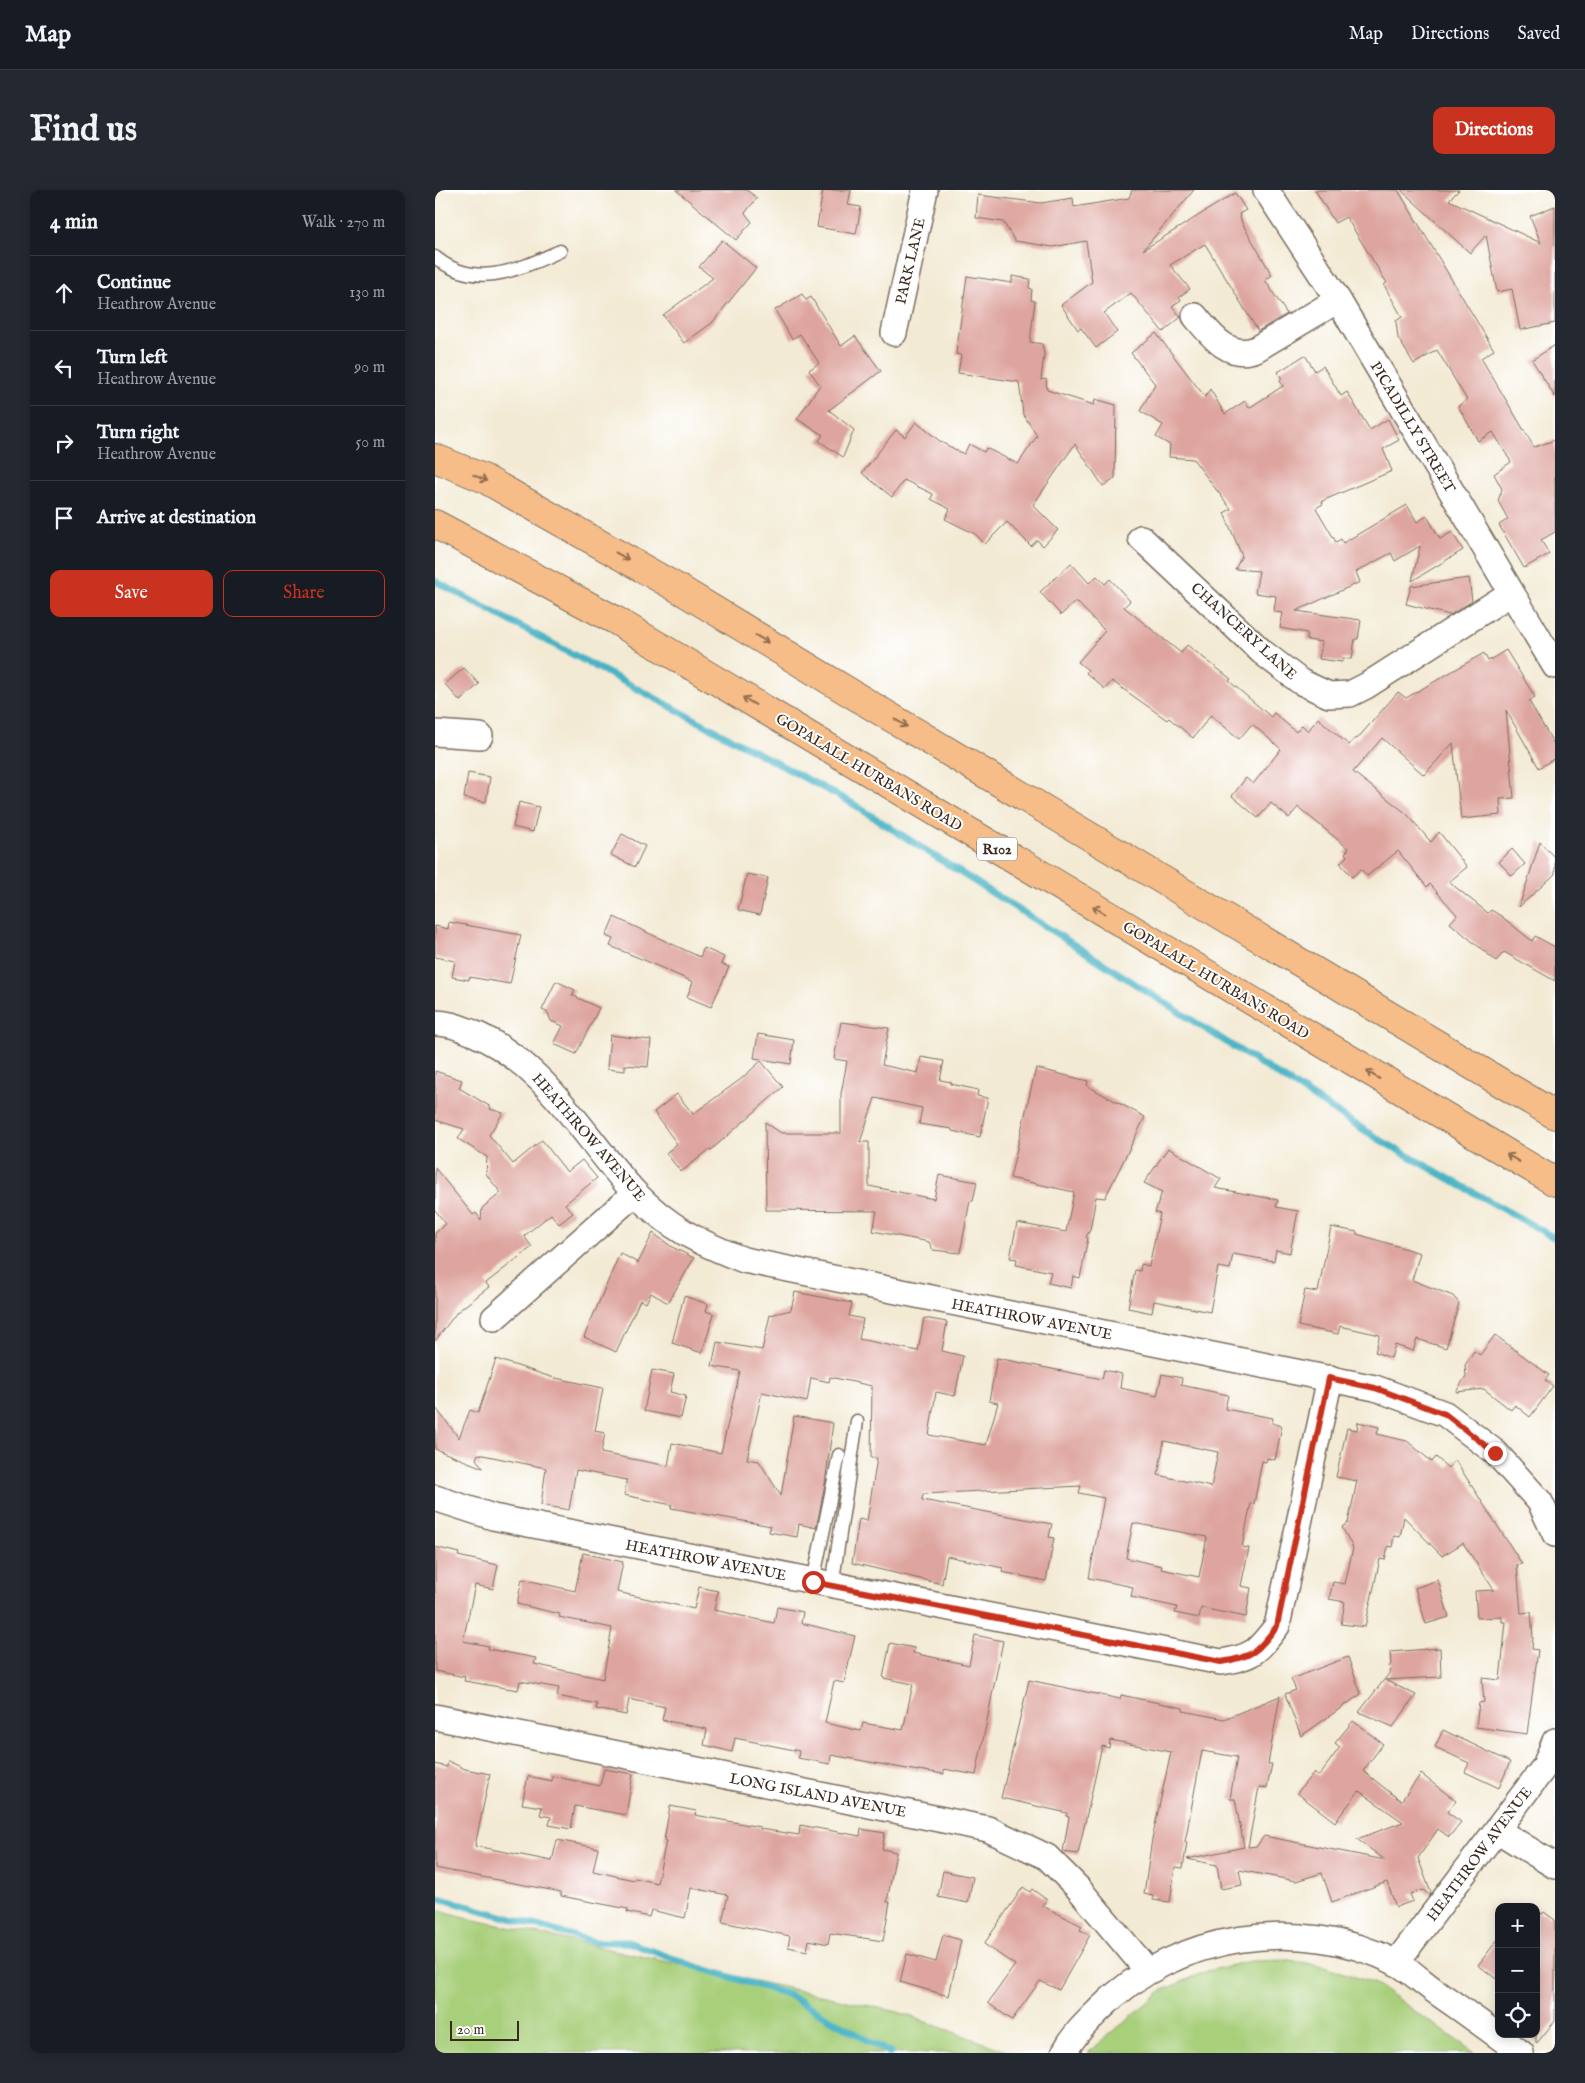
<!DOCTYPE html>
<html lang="en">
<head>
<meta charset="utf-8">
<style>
  :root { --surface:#171b24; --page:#242831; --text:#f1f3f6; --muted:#9ea1a6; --line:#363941; --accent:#c8321e }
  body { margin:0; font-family:"IM FELL English",serif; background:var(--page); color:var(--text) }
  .controls { position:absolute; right:15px; bottom:15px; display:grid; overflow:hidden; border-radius:10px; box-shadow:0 2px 12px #0003 }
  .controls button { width:45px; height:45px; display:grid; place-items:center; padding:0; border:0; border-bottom:1px solid var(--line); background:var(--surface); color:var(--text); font:25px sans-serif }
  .scale { position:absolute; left:15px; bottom:12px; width:69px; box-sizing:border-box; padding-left:5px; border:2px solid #3b2a1e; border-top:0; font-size:14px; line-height:18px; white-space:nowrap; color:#3b2a1e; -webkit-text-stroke:4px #fff; paint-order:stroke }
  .stop { position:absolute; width:15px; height:15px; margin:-11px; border:4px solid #c8321e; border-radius:50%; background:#fff }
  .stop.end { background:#c8321e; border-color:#fff; box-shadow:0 1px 5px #0008 }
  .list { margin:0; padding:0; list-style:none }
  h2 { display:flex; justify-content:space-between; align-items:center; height:65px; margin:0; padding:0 20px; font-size:21px }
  h2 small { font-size:16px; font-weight:400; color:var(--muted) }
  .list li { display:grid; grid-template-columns:32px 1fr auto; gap:15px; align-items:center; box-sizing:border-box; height:75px; padding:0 20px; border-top:1px solid var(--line) }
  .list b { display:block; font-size:19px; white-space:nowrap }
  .list p { margin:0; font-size:16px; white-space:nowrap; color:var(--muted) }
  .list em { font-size:16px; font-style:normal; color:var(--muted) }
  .actions { display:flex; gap:10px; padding:15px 20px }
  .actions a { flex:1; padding:11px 0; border:1px solid var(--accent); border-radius:10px; text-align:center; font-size:18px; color:var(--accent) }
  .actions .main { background:var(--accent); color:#fff }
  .icon { flex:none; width:28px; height:28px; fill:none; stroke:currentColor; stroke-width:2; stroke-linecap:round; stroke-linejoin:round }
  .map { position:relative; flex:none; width:1120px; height:1863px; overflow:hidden; border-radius:10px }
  header { display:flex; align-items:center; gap:30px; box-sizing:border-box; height:70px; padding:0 25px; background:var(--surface); border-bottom:1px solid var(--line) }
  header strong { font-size:24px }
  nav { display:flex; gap:28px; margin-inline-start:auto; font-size:18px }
  .intro { display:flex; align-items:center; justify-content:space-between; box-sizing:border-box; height:120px; padding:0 30px }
  h1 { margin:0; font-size:35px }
  .button { padding:12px 22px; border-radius:10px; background:var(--accent); color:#fff; font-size:18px; font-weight:700 }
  main { display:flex; gap:30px; padding:0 30px }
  aside { flex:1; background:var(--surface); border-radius:10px; box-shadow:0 2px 12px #0003 }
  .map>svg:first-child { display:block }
  .green { fill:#a8cf7a; stroke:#727c4c }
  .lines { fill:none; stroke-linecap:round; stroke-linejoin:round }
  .stream { stroke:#47b3c4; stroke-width:7 }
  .building { fill:#dea59f; fill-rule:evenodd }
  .lane-casing { stroke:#7b6d5e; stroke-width:15 }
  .street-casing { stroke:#7b6d5e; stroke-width:28 }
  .primary-casing { stroke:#7b6d5e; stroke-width:30 }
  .lane { stroke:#fff; stroke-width:12 }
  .street { stroke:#fff; stroke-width:25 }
  .primary { stroke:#f7bd88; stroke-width:28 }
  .oneway { stroke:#906c4e }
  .route { stroke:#c8321e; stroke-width:6 }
  .labels { text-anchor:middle; stroke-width:4; stroke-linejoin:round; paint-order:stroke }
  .shield { fill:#fff; stroke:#766a62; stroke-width:1 }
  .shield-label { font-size:14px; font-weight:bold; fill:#3b2a1e }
  .street-label { font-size:15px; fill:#3b2a1e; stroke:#fff }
</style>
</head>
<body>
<header>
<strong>Map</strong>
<nav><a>Map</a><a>Directions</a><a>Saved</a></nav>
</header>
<div class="intro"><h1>Find us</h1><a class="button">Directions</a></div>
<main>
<aside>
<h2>4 min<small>Walk · 270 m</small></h2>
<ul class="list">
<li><svg class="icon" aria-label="ahead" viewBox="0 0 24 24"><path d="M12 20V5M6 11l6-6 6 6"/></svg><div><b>Continue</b><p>Heathrow Avenue</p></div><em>130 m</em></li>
<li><svg class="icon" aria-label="left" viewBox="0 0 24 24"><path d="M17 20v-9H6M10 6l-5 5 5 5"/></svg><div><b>Turn left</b><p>Heathrow Avenue</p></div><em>90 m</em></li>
<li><svg class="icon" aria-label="right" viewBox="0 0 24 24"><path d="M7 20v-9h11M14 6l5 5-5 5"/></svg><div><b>Turn right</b><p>Heathrow Avenue</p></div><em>50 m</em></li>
<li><svg class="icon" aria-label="arrive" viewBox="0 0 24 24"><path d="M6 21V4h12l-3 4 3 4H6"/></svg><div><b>Arrive at destination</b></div></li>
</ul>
<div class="actions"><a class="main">Save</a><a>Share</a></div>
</aside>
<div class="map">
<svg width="1120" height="1863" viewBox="0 0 1120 1863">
  <rect width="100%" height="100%" fill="#fff"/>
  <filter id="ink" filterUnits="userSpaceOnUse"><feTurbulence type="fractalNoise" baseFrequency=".02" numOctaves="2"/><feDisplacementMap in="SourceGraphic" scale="10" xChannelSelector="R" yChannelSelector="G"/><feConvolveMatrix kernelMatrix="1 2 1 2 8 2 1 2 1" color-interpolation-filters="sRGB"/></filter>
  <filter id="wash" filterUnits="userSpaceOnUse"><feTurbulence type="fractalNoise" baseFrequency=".0096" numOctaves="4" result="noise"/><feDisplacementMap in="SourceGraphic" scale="20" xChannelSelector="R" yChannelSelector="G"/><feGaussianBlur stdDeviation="1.12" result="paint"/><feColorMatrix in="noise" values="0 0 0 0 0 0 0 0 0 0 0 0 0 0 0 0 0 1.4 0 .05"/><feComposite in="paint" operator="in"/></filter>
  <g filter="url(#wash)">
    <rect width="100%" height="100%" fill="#f3ead4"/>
    <g class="green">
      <polygon points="0,1719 40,1730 463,1822 577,1863 0,1863"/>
      <polygon points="854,1770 889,1776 941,1794 1040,1863 653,1863 726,1801 772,1781 815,1771"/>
    </g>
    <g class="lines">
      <g class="stream">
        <polyline points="0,391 415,612 945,950 1120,1048"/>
        <polyline points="0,1707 160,1752 193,1752 253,1774 354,1805 455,1863"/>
      </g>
    </g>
    <g id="blocks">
      <g class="building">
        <polygon points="241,0 312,0 322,8 310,23 317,32 301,50"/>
        <polygon points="388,0 416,0 413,15 426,17 421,44 382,37"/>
        <polygon points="697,0 759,0 708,60 800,3 811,20 804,24 807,33 837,85 830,90 852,124 823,141 770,54 735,75 755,99 744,107 746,110 737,116 746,127 728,142 696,103 669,123 682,142 661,158 646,138 643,140 626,115 657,92 651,51 618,57 580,51 568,32 541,28 543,5 606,13 638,8 639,17 694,8"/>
        <polygon points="880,0 963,0 1059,160 1046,168 1099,257 1120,250 1120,342 1106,350 1114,364 1089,378 1064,335 1073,329 1063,311 1067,299 1059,284 1076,272 1058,242 1043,251 1023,216 1032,210 1002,160 979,174 963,148 961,131 967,127 949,95 952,93 911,27 900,33"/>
        <polygon points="966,0 1024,0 1014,10 1106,53 1095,26 1120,16 1120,133 1085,140 1077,99 1062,102 1051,45 1035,63"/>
        <polygon points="287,50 321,78 277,133 249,153 228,125 278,88 264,77"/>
        <polygon points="532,86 577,93 577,86 595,89 594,98 597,99 596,110 600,111 595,152 607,154 609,164 606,190 611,189 612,200 659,215 660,209 681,215 680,288 668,296 640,254 598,315 623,340 608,356 602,350 596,356 572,332 550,354 540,344 510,329 515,319 496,309 498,304 469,290 457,307 427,283 461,240 470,247 481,232 506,252 529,264 534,254 549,262 551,258 583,274 602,246 588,224 584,192 523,183 526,165 521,164"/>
        <polygon points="367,104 371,110 376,107 406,156 420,146 446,181 394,220 419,240 408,267 384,251 388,245 362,229 385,195 374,180 384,173 365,144 357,149 340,120"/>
        <polygon points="721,143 770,207 775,199 790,224 810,211 814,218 848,196 845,191 847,189 843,182 870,165 880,181 888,176 906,206 912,202 935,240 953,229 964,250 948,259 957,281 887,311 888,314 881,318 901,352 906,349 908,353 972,315 982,332 992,326 1005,349 1017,342 1028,360 977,391 985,356 960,371 956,363 921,382 925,392 861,421 926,430 923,449 920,449 917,469 908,468 907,472 884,469 887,452 872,450 872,443 845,438 848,423 839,422 841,406 820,403 824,381 800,379 807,366 789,323 796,319 758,269 734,267 735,255 721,247 728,235 705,221 720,194 696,163"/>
        <polygon points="1120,155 1120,207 1097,170"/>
        <polygon points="636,373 654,393 662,386 670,394 675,389 695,411 689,417 746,463 752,455 796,489 794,491 836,527 839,523 861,542 867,535 873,541 883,528 914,555 920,548 922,549 963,502 971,508 1049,463 1053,471 1071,460 1100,507 1094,511 1120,556 1120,568 1104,578 1071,520 1079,608 1065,609 1066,625 1026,629 1018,553 989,585 947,548 918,582 972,624 996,652 1004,642 1032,677 1014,692 1053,723 1056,720 1066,726 1097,751 1100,746 1120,757 1120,791 1069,762 1061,771 1015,733 1022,725 995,694 992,697 963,661 932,686 926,679 917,687 905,673 912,666 910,663 914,659 863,617 854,628 836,613 823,628 797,606 811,588 818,594 846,559 817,534 804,549 776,525 758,548 734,528 732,530 677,491 670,499 651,483 653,480 643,472 670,441 641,411 626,425 605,402"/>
        <polygon points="1034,388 1037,411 1015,425 971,414 976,396"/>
        <polygon points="29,478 44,494 25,511 10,494"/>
        <polygon points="33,583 55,587 51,612 29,608"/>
        <polygon points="84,612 104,617 98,642 78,637"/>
        <polygon points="187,644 210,656 200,677 176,665"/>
        <polygon points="1105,652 1120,668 1120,684 1084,717"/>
        <polygon points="1077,659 1090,674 1077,686 1064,672"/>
        <polygon points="312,684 333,688 325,725 303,720"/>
        <polygon points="179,727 265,767 269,758 289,767 286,774 294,777 276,817 252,807 258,792 209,770 175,756 178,749 171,746"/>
        <polygon points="14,732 86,745 75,794 34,787 34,790 17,787 20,771 0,767 0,736 13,739"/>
        <polygon points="121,791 140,800 137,805 164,818 141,864 119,854 128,836 116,831 113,823 107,820"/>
        <polygon points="406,832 454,838 447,875 483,883 486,867 509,871 505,890 516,892 516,894 543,900 542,906 553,908 545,947 517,941 517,939 484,934 487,918 440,908 425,952 434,952 434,996 499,1009 504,985 542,992 538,1011 535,1011 525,1063 498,1060 494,1052 438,1041 442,1021 331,1020 330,932 346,943 406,943 406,904 412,871 399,869"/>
        <polygon points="323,844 359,850 356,874 319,868"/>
        <polygon points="175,845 216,850 213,877 190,875 190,881 172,879"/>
        <polygon points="326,871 348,897 276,960 275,959 246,982 231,963 242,954 219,922 242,904 258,924 306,889"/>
        <polygon points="601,878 653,891 652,896 710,927 670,1008 661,1007 655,1040 651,1047 653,1048 645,1088 638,1086 636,1098 613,1093 616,1082 581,1075 582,1069 575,1068 582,1033 631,1042 639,1002 575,988"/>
        <polygon points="0,881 27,890 24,898 56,917 55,919 68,923 54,945 78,974 107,950 132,982 147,970 162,988 130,1014 138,1023 124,1034 116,1024 89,1046 97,1057 51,1093 54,1097 22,1122 0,1151 0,1043 11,1034 0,1020 0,978 38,1025 41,1023 46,1030 47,1018 66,1003 51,984 52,967 23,949 29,939 0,930"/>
        <polygon points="733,958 786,989 780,998 843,1010 841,1017 863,1021 855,1063 841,1060 839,1071 798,1064 795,1079 783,1077 775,1122 719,1111 717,1123 693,1118 700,1080 705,1081 706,1074 714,1076 725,1024 720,1022 727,1002 709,993"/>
        <polygon points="896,1037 922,1042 922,1044 985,1063 977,1090 1018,1106 1024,1113 1011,1158 982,1149 978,1161 960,1155 956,1168 940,1162 945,1145 905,1136 903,1144 863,1136 870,1100 883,1102"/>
        <polygon points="218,1043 237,1057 259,1068 233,1113 216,1103 211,1113 205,1110 181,1162 149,1147 185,1063 203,1073"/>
        <path d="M360 1102 417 1113 414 1126 428 1129 424 1149 483 1161 489 1128 512 1132 507 1161 528 1166 520 1206 501 1202 494 1245 551 1255 563 1213 554 1211 562 1168 667 1189 669 1180 687 1184 685 1198 722 1206 727 1184 747 1188 746 1195 793 1205 790 1219 838 1228 837 1233 847 1236 840 1270 832 1268 831 1272 827 1271 819 1314 816 1313 807 1357 814 1358 806 1396 816 1398 811 1427 766 1418 764 1428 740 1423 742 1417 696 1407 698 1397 654 1388 669 1308 644 1303 646 1296 488 1304 487 1310 617 1334 614 1347 619 1348 611 1391 567 1382 568 1378 512 1366 507 1394 417 1373 424 1329 432 1331 442 1268H436L437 1196 395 1187 394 1192 376 1188 372 1212 327 1202 312 1269 324 1271 346 1306 359 1226 398 1233 390 1294 381 1338 364 1334 362 1347 334 1342 336 1336 236 1318 237 1315 189 1305 192 1290 141 1280 134 1320 106 1315 111 1278 43 1264 41 1269 48 1278 0 1259V1217L24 1248 35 1220 43 1223 61 1169 116 1187 168 1198 160 1241 170 1243 166 1263 233 1276 237 1253 286 1263 305 1181 277 1176 282 1152 327 1160 335 1125 356 1120ZM729 1251 783 1262 776 1297 723 1285ZM698 1333 772 1347 764 1387 726 1379 727 1376 691 1368Z"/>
        <polygon points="249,1106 273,1114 271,1121 279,1124 267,1163 237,1153"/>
        <polygon points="1060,1145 1114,1185 1110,1190 1118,1196 1095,1227 1080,1215 1076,1220 1049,1199 1021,1202 1031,1186 1030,1175 1039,1161 1045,1165"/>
        <polygon points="217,1180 239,1184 235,1202 251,1206 246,1228 209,1221"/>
        <polygon points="923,1232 944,1237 942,1244 972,1251 997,1272 1001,1267 1013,1278 1020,1270 1087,1374 1082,1375 1086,1423 1096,1422 1098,1448 1097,1459 1103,1460 1092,1544 1041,1537 1044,1513 1049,1512 1047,1488 1065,1490 1071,1432 1067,1432 1067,1427 1042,1428 1040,1401 1059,1400 1028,1353 1007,1366 969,1327 965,1347 959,1346 957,1357 953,1356 950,1370 945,1369 930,1437 906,1434 910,1412 894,1409 898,1392 910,1394 918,1358 907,1337 913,1333 922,1291 901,1287 912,1238 922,1240"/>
        <polygon points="0,1357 24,1363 23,1366 63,1375 58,1399 40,1395 28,1451 54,1456 53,1459 101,1468 99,1474 168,1489 177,1438 124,1427 125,1424 82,1414 87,1389 140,1401 148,1363 188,1372 182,1402 259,1419 264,1397 283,1401 279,1420 339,1433 342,1417 368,1422 366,1433 420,1446 409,1493 399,1491 390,1533 426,1541 428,1533 468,1540 478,1494 448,1488 455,1453 479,1458 478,1463 534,1475 540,1445 568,1451 541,1585 509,1579 509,1584 483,1580 483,1581 396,1565 395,1574 363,1568 364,1561 300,1548 297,1562 269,1555 272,1539 227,1530 230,1517 194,1509 191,1525 161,1519 162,1514 122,1506 124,1498 85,1491 83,1500 29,1491 30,1487 0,1481"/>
        <polygon points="1003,1390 1014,1427 991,1434 980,1398"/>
        <polygon points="1005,1458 1006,1487 950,1490 981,1505 958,1537 924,1522 956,1481 953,1478 956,1474 955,1462"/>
        <polygon points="913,1467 926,1504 866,1546 850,1504 861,1500 856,1489"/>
        <polygon points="594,1490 685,1509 686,1505 748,1518 748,1521 789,1529 845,1506 833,1574 837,1574 832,1598 824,1597 813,1657 822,1656 829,1646 950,1670 922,1649 968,1632 924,1601 900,1632 862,1603 879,1582 884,1586 886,1583 905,1557 900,1553 918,1531 948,1554 928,1581 966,1611 986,1584 1021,1611 1012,1622 1026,1632 1014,1647 1003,1639 983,1668 996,1703 995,1705 988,1700 975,1704 978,1711 961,1717 952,1692 897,1712 887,1683 861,1691 804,1680 807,1695 786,1699 782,1675 752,1669 809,1657 800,1609 795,1609 802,1567 767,1561 750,1652 752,1652 748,1678 740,1677 735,1712 718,1710 718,1706 709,1704 717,1649 736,1562 675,1550 674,1558 667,1556 643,1664 628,1662 634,1627 631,1626 632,1623 566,1608"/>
        <polygon points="1008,1540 1075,1572 1064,1598 1030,1582 1034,1573 1000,1557"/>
        <polygon points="13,1571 30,1579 55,1584 40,1656 117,1671 122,1650 163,1658 158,1681 199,1690 200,1688 222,1693 231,1651 229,1650 235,1616 261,1621 260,1625 325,1637 325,1639 364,1645 365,1635 425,1646 426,1639 450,1643 447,1659 461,1662 452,1712 455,1712 448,1751 395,1743 393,1754 374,1750 372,1761 353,1757 355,1746 287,1732 293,1705 256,1698 250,1728 216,1720 214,1727 192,1722 193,1719 126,1706 126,1702 0,1678 0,1574 12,1577"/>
        <polygon points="169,1579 198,1584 191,1625 140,1616 136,1639 114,1635 116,1627 105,1625 107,1617 87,1614 93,1586 117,1591 117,1586 165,1596"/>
        <polygon points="508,1681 538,1687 533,1713 503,1707"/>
        <polygon points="588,1697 595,1702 597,1699 612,1710 608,1716 647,1736 645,1740 655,1745 624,1800 605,1791 577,1830 553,1813 580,1775 549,1754"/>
        <polygon points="1101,1719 1107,1724 1109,1722 1120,1730 1120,1831 1101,1854"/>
        <polygon points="508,1745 526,1750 514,1806 465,1792 472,1764 501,1772"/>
        <polygon points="1064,1748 1064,1791 1043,1775"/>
      </g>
    </g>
  </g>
  <g filter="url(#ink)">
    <use href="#blocks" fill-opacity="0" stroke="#7b6d5e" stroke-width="1"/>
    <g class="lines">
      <defs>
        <g id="lane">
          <path d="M0 67C41 101 84 79 125 61"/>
          <polyline points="378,1392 404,1265"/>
          <polyline points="397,1396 422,1231"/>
        </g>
        <g id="street">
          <polyline points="831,0 903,110 1120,476"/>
          <path d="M760 126C776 145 794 170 821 159L903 110"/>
          <polyline points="459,143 490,0"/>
          <polyline points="706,348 827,462 866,492 894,505 915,504 931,496 1076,403"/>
          <polyline points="0,543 45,546"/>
          <path d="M0 833C14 833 23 837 36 842 111 873 148 947 200 1003 234 1038 265 1053 309 1070L940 1198 1010 1224 1061 1263 1105 1312 1120 1344"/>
          <polyline points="59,1128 200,1003"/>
          <path d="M0 1308 58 1327 786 1472C818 1467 822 1462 842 1436L895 1188"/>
          <polyline points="0,1527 553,1639 612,1667 643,1698 713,1781"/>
          <polyline points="1062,1640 1120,1676"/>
          <polyline points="961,1773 1110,1576 1120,1551"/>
          <path d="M629 1863C639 1844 650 1834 665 1819 740 1743 865 1725 960 1772 974 1779 987 1792 1000 1801 1029 1821 1058 1842 1086 1863"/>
        </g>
        <g id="primary">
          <polyline points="0,268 48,288 246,400 432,513 1120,925"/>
          <polyline points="0,334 180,430 1120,992"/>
        </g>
      </defs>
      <use href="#lane" class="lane-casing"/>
      <use href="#street" class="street-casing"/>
      <use href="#primary" class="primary-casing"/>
      <use href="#lane" class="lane"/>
      <use href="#street" class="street"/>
      <use href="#primary" class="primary"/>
    </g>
    <defs><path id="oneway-shaft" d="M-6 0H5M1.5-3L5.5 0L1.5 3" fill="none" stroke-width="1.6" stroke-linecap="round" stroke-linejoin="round" transform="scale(1.25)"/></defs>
    <g class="oneway">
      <use href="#oneway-shaft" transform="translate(45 288) rotate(25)"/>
      <use href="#oneway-shaft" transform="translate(187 366) rotate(29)"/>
      <use href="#oneway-shaft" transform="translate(327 449) rotate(31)"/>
      <use href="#oneway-shaft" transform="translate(314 511) rotate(-149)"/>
      <use href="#oneway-shaft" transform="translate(466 533) rotate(31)"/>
      <use href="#oneway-shaft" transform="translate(664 720) rotate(-149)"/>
      <use href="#oneway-shaft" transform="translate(938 885) rotate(-149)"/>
      <use href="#oneway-shaft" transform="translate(1078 968) rotate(-149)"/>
    </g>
  </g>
  <g class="lines" filter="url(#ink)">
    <path class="route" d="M378 1392 786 1472C818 1467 822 1462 842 1436L894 1188 940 1198 1010 1224 1060 1263"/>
  </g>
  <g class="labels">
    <rect class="shield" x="542" y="647.5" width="40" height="23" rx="4"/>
    <g class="shield-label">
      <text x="562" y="664">R102</text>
    </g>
    <g class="street-label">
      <text transform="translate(475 71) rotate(-77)" y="5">PARK LANE</text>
      <text transform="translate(978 237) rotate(59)" y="5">PICADILLY STREET</text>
      <text transform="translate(809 441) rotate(42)" y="5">CHANCERY LANE</text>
      <text transform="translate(434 582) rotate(31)" y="5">GOPALALL HURBANS ROAD</text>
      <text transform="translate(781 790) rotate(31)" y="5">GOPALALL HURBANS ROAD</text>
      <text transform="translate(154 947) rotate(49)" y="5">HEATHROW AVENUE</text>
      <text transform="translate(597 1129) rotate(11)" y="5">HEATHROW AVENUE</text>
      <text transform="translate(271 1370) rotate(11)" y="5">HEATHROW AVENUE</text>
      <text transform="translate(383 1605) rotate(11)" y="5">LONG ISLAND AVENUE</text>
      <text transform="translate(1044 1664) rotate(-53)" y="5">HEATHROW AVENUE</text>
    </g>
  </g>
</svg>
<div class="controls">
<button>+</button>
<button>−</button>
<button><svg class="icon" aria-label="locate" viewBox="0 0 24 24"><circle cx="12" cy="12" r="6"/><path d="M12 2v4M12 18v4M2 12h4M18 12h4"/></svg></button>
</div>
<div class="scale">20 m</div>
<div class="stop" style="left:378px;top:1392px"></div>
<div class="stop end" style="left:1060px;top:1263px"></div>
</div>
</main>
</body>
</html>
